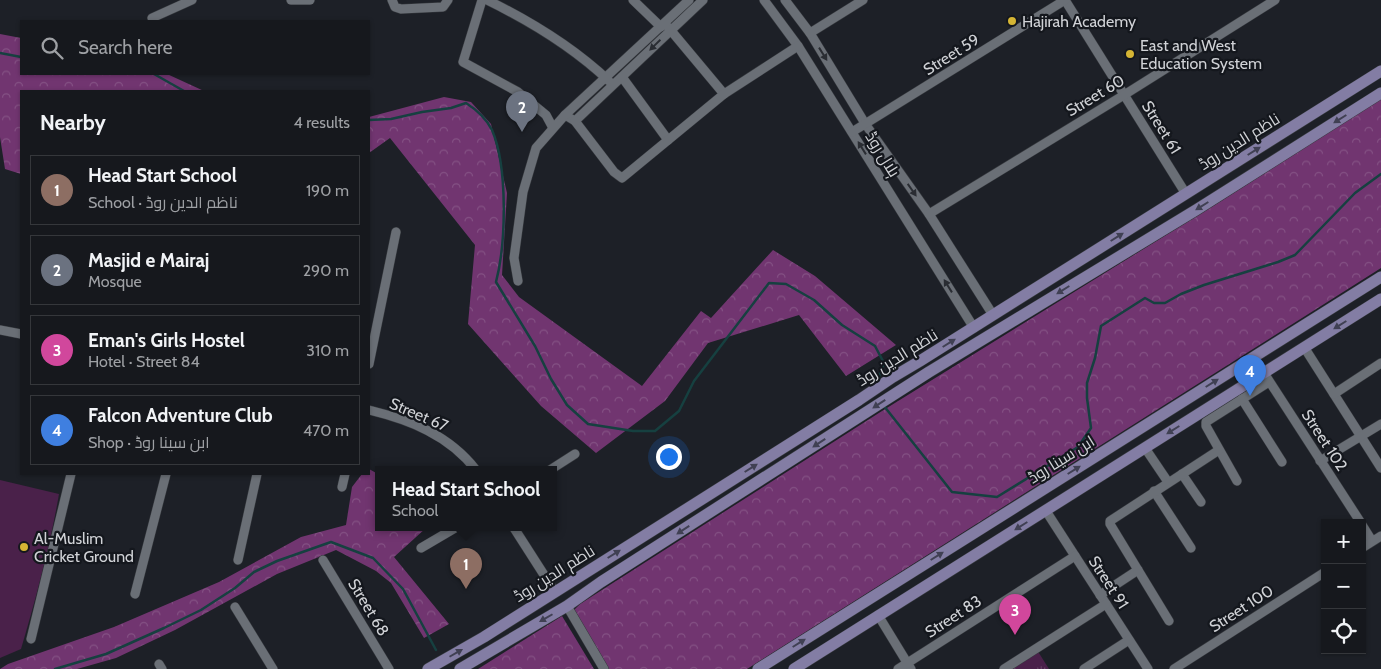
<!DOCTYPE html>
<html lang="en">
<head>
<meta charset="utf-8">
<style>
  :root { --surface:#16181d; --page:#1f2126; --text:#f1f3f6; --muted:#9ea0a4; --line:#35373b; --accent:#1a73e8 }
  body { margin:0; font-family:Cabin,Cairo,sans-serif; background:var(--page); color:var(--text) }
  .controls { position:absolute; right:15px; bottom:15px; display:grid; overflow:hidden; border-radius:0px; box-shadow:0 1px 4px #0004 }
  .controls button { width:45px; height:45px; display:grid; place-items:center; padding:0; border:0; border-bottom:1px solid var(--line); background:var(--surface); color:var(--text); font:25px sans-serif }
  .you { position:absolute; left:668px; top:456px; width:18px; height:18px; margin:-12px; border:4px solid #fff; border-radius:50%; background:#1a73e8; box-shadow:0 0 0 8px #1a73e833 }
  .badge { display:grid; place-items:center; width:32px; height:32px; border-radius:50%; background:var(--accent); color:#fff; font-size:16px; font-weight:700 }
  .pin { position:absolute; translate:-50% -41px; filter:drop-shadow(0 1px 2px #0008) }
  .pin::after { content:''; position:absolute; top:26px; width:18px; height:15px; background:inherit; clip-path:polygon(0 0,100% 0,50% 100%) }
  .popup { position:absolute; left:375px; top:466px; width:182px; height:65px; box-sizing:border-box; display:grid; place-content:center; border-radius:0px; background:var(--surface); filter:drop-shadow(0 1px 4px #0005); font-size:16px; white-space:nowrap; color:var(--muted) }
  .popup b { font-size:19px; color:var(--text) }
  .popup::after { content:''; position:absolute; left:50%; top:100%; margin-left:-10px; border:10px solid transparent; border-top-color:var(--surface) }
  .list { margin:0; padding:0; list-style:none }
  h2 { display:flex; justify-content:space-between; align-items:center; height:65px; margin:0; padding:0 20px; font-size:21px }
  h2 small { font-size:16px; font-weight:400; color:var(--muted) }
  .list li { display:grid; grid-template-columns:32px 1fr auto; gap:15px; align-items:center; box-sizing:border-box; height:70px; margin:0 10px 10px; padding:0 10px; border:1px solid var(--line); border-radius:0px }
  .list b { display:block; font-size:19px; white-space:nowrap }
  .list p { margin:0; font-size:16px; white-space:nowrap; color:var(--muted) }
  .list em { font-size:16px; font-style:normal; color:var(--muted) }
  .icon { flex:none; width:28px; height:28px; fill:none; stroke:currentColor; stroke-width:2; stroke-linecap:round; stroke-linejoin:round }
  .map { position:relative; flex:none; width:1381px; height:669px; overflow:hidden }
  .search { position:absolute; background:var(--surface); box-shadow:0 1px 4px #0004; left:20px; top:20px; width:350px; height:55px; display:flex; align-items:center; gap:12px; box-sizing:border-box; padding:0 18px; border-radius:0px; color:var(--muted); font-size:19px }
  .panel { position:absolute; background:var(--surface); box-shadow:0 1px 4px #0004; left:20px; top:90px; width:350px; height:385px; border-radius:0px }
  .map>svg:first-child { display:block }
  .forest { fill:url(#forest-crowns) }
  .park { fill:url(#park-tufts) }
  .garden { fill:#4a214a }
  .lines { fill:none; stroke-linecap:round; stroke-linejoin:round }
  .stream { stroke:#164040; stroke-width:2.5 }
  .minor-casing { stroke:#373a3f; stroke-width:10 }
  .major-casing { stroke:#373a3f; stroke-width:12 }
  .minor { stroke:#6a6f76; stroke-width:9 }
  .major { stroke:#837da4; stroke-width:11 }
  .oneway { fill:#2a2d33 }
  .oneway2 { fill:#404053 }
  .poi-dot { fill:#d5b534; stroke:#14171d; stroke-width:2 }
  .labels { text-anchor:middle; stroke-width:4.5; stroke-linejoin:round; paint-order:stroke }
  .poi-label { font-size:16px; fill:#d0d2d6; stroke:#14171d; text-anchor:start }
  .street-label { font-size:16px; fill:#d0d2d6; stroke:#14171d }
</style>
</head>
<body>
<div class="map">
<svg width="1381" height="669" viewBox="0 0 1381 669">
  <defs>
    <pattern id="forest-crowns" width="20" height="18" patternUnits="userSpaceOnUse" patternTransform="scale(1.25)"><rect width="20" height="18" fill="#713570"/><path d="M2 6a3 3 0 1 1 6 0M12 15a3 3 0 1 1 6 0" fill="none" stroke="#845184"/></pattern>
    <pattern id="park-tufts" width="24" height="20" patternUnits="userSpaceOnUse" patternTransform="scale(1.25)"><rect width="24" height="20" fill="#4a214a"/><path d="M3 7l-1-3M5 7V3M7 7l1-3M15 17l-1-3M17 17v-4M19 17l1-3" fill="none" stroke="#634063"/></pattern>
  </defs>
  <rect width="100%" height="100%" fill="#1d2027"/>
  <g class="forest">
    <polygon points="0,34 21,38 21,74 167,74 204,91 21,91 21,174 5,169 0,137"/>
    <polygon points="444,97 471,102 491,124 507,193 502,275 519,297 642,386 701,311 711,318 773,250 815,276 896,345 846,376 799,315 708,343 665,401 596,453 541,406 468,324 475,245 390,138 369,153 369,117"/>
    <polygon points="1381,99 1381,268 747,669 609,669 575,615 575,609 580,604 882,411 1221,201"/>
    <polygon points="369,469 378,474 378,528 426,528 394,557 449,624 424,638 391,583 376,571 336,550 277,574 175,630 116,658 77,669 0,669 8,664 114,627 219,582 301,537 346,525 352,487 362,474 369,474"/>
    <polygon points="562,616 594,669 478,669"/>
  </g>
  <polygon class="park" points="1037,650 1049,669 1007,669"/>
  <path class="garden" d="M0 480 59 494C50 546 36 598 21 649L0 658Z"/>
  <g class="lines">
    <g class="stream">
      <polyline points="0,53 21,57"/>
      <polyline points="154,74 184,91"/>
      <path d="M369 120 391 119 422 112 451 108 466 103C477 110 486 118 492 130 508 167 506 244 496 282L535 346 551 379 567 405 588 424 633 431H655L679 411 694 381 769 283 786 284 814 300 842 325 875 346 884 363 879 376V382"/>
      <polyline points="884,406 952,492 997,497 1078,447 1091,428 1087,398 1087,383 1095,358 1101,326 1145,298 1154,303 1165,303 1181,294 1204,285 1278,262 1295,255 1355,193 1381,174"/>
      <polyline points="55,669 106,654 164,628 201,610 235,588 254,572 277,561 331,542 373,558 403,589 436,650"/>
    </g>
    <defs>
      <g id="minor">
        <polyline points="291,0 310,0"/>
        <polyline points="392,0 395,7 401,9 443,7 448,0"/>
        <polyline points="482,0 463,62 518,92 546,115 553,128"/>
        <path d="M487 0C532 22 573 47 609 81"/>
        <polyline points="633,0 661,27"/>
        <polyline points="764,0 798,46 974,328"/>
        <polyline points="785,0 810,33 866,125 929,214 993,315"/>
        <polyline points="1065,0 1186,194"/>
        <polyline points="152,18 192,0"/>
        <polyline points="668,27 724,94"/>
        <polyline points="810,33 863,0"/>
        <polyline points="622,77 668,140"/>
        <polyline points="565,115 575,121 614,172 622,178 724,94 798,46"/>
        <polyline points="575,121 703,0"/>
        <polyline points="852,132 1065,0"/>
        <polyline points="929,214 1124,95 1275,0"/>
        <polyline points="518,281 514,258 523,192 536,148 565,115 689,0"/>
        <polyline points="0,330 21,334"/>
        <polyline points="1304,347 1381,468"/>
        <polyline points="369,364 396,232"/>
        <polyline points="1264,373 1361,523"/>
        <polyline points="1334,394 1381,363"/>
        <polyline points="1242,399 1282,462"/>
        <path d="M369 410C410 420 449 435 476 470"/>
        <polyline points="1145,448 1168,482"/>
        <polyline points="1320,461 1381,424"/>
        <polyline points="550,470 575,454"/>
        <polyline points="1182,474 1201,502"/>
        <polyline points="1237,481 1206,426 1206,422 1269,382"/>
        <polyline points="342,487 345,474"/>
        <polyline points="1154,491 1191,548"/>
        <polyline points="1046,511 1148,669"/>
        <polyline points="1362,525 1372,541"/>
        <polyline points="514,528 555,592"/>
        <polyline points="421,548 455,528"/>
        <polyline points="1362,548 1381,536"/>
        <polyline points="238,560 257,474"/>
        <polyline points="323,560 389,669"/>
        <polyline points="135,594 166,474"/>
        <polyline points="1100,595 1138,570"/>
        <polyline points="567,606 604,669"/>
        <polyline points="235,607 273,669"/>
        <polyline points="878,615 911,669"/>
        <polyline points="1169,621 1110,524 1110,521 1219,450"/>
        <polyline points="31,639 71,474"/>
        <polyline points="159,664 162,669"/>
        <polyline points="898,669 1075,556"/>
        <polyline points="1004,669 1106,604"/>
        <polyline points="1084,669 1129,640"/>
        <polyline points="1174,669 1325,572"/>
      </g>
      <g id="major">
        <polyline points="428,669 484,637 859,400 893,377 920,361 1381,71"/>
        <polyline points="460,669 567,606 601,582 929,372 1196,210 1381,93"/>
        <polyline points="758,669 1381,277"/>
        <polyline points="794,669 1381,299"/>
      </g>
    </defs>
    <use href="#minor" class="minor-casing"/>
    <use href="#major" class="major-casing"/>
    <use href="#minor" class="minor"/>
    <use href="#major" class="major"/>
  </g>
  <defs><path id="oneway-solid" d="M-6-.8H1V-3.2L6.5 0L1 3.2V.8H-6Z" transform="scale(1.25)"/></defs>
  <g class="oneway">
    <use href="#oneway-solid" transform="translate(655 45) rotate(136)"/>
    <use href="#oneway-solid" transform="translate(823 54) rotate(58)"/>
    <use href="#oneway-solid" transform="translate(862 148) rotate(-122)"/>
    <use href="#oneway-solid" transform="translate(912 190) rotate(55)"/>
    <use href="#oneway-solid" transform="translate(948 286) rotate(-122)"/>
  </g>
  <g class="oneway2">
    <use href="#oneway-solid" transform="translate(1340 119) rotate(148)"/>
    <use href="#oneway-solid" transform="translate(1254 151) rotate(-32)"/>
    <use href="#oneway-solid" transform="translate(1202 206) rotate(148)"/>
    <use href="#oneway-solid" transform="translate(1117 237) rotate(-32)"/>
    <use href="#oneway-solid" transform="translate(1063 290) rotate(148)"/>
    <use href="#oneway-solid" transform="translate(1340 325) rotate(148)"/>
    <use href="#oneway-solid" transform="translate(949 343) rotate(-32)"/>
    <use href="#oneway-solid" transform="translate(1212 383) rotate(-32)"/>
    <use href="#oneway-solid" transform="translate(879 404) rotate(147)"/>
    <use href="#oneway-solid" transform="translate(1173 430) rotate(148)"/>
    <use href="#oneway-solid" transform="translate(819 443) rotate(147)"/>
    <use href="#oneway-solid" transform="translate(751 468) rotate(-32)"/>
    <use href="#oneway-solid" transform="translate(1074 470) rotate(-32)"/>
    <use href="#oneway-solid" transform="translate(1021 526) rotate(148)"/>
    <use href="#oneway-solid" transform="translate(683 530) rotate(147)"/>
    <use href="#oneway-solid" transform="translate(614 554) rotate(-32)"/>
    <use href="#oneway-solid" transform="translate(937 556) rotate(-32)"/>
    <use href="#oneway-solid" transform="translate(546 618) rotate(150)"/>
    <use href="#oneway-solid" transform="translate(799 643) rotate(-32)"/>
    <use href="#oneway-solid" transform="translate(456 653) rotate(-30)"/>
  </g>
  <g class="poi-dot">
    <circle cx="1012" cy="21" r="5"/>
    <circle cx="1130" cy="54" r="5"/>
    <circle cx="24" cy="547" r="5"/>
  </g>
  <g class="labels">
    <g class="poi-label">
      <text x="1022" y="27">Hajirah Academy</text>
      <text x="1140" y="51">East and West<tspan x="1140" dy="18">Education System</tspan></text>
      <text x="34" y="544">Al-Muslim<tspan x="34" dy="18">Cricket Ground</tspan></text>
    </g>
    <g class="street-label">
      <text transform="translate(951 54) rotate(-32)" y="6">Street 59</text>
      <text transform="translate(1095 95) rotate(-31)" y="6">Street 60</text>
      <text transform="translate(1162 127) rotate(58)" y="6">Street 61</text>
      <text transform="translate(1239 141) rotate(-32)" y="6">ناظم الدین روڈ</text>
      <text transform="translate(883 154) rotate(58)" y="6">ہلال روڈ</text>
      <text transform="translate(897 357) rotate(-32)" y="6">ناظم الدین روڈ</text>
      <text transform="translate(419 414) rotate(23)" y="6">Street 67</text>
      <text transform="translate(1325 440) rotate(57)" y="6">Street 102</text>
      <text transform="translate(1061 459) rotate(-32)" y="6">ابن سینا روڈ</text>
      <text transform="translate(554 573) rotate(-32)" y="6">ناظم الدین روڈ</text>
      <text transform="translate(1109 582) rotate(57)" y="6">Street 91</text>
      <text transform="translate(369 607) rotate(59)" y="6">Street 68</text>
      <text transform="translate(1241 608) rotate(-33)" y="6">Street 100</text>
      <text transform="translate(953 616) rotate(-33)" y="6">Street 83</text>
    </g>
  </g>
</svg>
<div class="controls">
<button>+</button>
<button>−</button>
<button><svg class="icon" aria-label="locate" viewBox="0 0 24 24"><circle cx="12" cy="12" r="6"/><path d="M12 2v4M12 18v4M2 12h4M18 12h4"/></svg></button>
</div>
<div class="you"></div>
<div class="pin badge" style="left:466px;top:589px;background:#8d6e63">1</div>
<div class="popup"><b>Head Start School</b>School</div>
<div class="pin badge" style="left:522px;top:132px;background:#6b7280">2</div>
<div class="pin badge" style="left:1015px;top:635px;background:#d1479c">3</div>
<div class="pin badge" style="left:1250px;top:396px;background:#3f7fe0">4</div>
<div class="search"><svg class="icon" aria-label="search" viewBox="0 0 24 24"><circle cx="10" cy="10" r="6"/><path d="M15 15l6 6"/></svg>Search here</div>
<section class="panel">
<h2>Nearby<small>4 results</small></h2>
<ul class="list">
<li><span class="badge" style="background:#8d6e63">1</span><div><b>Head Start School</b><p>School · ناظم الدین روڈ</p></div><em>190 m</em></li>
<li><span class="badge" style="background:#6b7280">2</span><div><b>Masjid e Mairaj</b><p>Mosque</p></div><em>290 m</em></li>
<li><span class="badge" style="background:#d1479c">3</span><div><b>Eman's Girls Hostel</b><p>Hotel · Street 84</p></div><em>310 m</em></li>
<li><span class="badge" style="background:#3f7fe0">4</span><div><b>Falcon Adventure Club</b><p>Shop · ابن سینا روڈ</p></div><em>470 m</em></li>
</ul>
</section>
</div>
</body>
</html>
